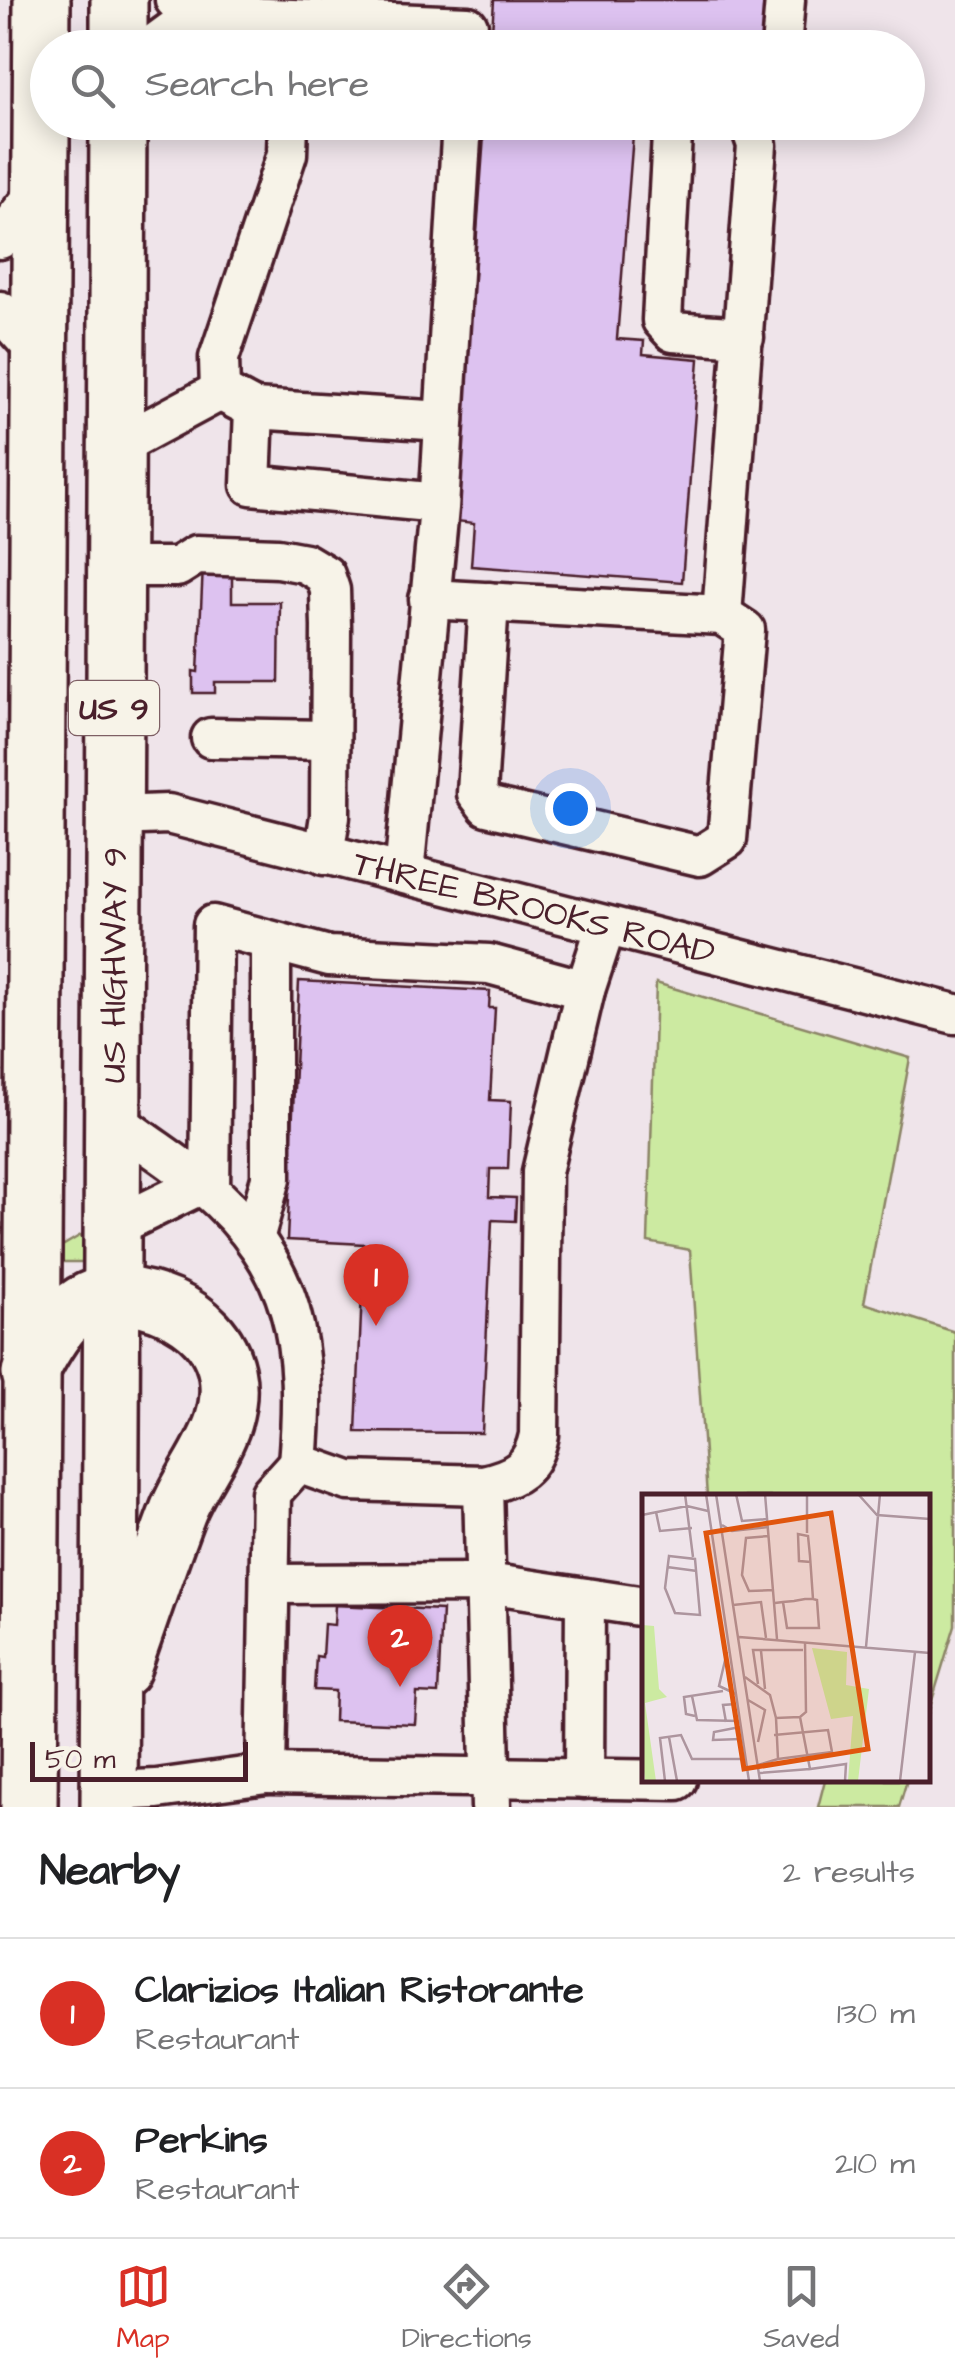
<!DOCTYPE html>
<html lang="en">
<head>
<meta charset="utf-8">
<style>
  :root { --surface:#fff; --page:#f2f2f2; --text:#202124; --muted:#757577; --line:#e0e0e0; --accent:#d93025 }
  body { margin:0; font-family:"Architects Daughter",sans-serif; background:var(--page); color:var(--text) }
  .scale { position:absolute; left:30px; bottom:25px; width:218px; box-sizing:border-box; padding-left:10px; border:5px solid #4a1f2b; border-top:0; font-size:28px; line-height:35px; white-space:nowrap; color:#4a1f2b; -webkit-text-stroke:8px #f7f3e8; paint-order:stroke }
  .you { position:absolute; left:570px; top:808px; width:35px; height:35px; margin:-25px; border:8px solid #fff; border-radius:50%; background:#1a73e8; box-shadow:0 0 0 15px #1a73e833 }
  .badge { display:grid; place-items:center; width:65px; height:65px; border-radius:50%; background:var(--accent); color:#fff; font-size:32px; font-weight:700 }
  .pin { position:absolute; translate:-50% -82px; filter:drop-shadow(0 2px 5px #0008) }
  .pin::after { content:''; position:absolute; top:52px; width:35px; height:30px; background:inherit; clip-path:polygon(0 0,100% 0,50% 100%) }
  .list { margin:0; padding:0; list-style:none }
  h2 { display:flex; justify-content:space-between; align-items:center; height:130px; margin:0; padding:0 40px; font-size:42px }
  h2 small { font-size:32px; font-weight:400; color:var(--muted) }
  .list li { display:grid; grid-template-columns:65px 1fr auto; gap:30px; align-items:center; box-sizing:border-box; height:150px; padding:0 40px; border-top:2px solid var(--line) }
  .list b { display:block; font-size:38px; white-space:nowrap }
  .list p { margin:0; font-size:32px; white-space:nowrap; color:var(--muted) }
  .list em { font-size:32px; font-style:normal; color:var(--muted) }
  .icon { flex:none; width:55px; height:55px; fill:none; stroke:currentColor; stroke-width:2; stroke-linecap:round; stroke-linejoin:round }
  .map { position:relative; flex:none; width:955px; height:1807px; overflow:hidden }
  .search { position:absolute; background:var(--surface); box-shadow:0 5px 25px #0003; left:30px; right:30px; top:30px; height:110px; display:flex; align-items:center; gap:25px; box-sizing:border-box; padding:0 35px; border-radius:55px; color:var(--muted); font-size:38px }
  .sheet { height:430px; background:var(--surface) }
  nav { display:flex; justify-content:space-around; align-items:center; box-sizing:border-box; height:140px; border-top:2px solid var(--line); background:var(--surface); font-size:28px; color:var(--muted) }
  nav a { display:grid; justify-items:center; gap:5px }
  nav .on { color:var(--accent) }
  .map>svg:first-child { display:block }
  .green { fill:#cceaa1; stroke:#8b8466; stroke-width:2.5 }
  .building { fill:#ddc2f0; stroke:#4a1f2b; stroke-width:2.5 }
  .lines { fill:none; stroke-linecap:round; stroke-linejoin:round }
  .minor-casing { stroke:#4a1f2b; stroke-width:45 }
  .highway-casing { stroke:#4a1f2b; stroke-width:62 }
  .minor { stroke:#f7f3e8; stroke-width:38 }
  .highway { stroke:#f7f3e8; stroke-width:55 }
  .labels { text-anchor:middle; stroke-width:8; stroke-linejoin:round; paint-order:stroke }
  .shield { fill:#f7f3e8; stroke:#7e5f64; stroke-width:2.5 }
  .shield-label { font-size:32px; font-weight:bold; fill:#4a1f2b }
  .street-label { font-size:35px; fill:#4a1f2b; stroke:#f7f3e8 }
  .inset-road { fill:none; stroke:#ad959e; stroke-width:2.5 }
  .view { fill:#e0560e; fill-opacity:0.15; stroke:#e0560e; stroke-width:5 }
  .inset-edge { fill:none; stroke:#4a1f2b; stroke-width:5 }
</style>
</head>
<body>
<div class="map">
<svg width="955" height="1807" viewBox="0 0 955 1807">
  <rect width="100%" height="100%" fill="#efe4ea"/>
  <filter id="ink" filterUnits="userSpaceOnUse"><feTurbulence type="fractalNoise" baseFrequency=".01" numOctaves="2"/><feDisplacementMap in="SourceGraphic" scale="20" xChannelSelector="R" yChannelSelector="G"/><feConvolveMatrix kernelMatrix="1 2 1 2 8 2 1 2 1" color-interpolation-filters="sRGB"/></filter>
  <g filter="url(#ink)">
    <g class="green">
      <polygon points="656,983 910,1058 864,1303 955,1332 955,1625 928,1714 928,1497 707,1497 690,1250 648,1242"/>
      <polygon points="86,1232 89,1262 51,1262 59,1248"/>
      <polygon points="825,1780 907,1780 899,1807 818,1807"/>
    </g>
    <g class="building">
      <polygon points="494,0 770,0 767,48 491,48"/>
      <polygon points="485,122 634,122 617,339 644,341 643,354 699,359 682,582 471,566 474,523 456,521"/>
      <polygon points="203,566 232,566 232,602 280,602 279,682 215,682 215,693 193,693 193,671 198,672"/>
      <polygon points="299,981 490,991 489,1008 495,1008 490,1100 511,1101 508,1169 490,1169 489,1197 516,1198 515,1221 492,1220 482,1433 356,1432 364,1244 287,1240"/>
      <polygon points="335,1605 442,1610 438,1694 417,1693 415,1724 334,1721 335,1691 314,1690 316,1656 322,1657 324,1624 334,1625"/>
    </g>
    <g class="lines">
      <defs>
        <g id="minor">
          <polyline points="175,0 194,15 468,26"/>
          <polyline points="149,48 194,15"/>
          <polyline points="781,48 785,0"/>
          <polyline points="680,122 672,135 662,320 673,332 744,337"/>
          <polyline points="0,239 40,188"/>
          <polyline points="0,311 40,355"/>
          <polyline points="220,391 254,409 251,485 439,503"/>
          <polyline points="220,391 219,358 287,154 288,122"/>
          <polyline points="254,409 444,421"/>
          <polyline points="114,448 220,391"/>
          <polyline points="115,567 177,567 196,555 278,558 305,563 325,575 330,590 331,627 330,816 324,855"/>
          <polyline points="429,599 722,615 745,630 727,839 700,856 487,806 477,793 489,602"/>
          <polyline points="722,615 757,145 749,122"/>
          <polyline points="211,738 330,740"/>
          <path id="s1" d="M114 816 168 814 955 1014"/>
          <polyline points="404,874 439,508 462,122"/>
          <path d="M112 1117C142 1142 175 1161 204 1186 298 1266 308 1346 298 1463L349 1481 483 1485"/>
          <polyline points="210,1191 213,925 329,956 489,964 585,990"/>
          <polyline points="112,1228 202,1184"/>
          <polyline points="255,1235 271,1178 271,941"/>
          <polyline points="270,1584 487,1583 645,1607"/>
          <polyline points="266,1774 677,1780"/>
          <polyline points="584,1779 585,1598"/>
          <polyline points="109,1791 157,1789 266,1774 271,1493 298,1463"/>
          <path d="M491 1807 483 1485C515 1478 532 1469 539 1435L542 1172 585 990 606 926"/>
        </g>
        <g id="highway">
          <polyline points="119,0 119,48"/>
          <path d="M30 1373C48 1337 74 1290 122 1295 189 1302 246 1347 223 1422 213 1453 190 1481 178 1511 158 1563 141 1616 122 1669"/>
          <polyline points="29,1807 42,0"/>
          <path id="s2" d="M109 1807 118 122"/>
        </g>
      </defs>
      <use href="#minor" class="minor-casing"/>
      <use href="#highway" class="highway-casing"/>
      <use href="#minor" class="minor"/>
      <use href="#highway" class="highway"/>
    </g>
  </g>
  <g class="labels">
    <rect class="shield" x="69" y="681" width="90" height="54" rx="8"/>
    <g class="shield-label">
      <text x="114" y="719">US 9</text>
    </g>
    <g class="street-label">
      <text dy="12" stroke="none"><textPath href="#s1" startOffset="432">THREE BROOKS ROAD</textPath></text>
      <text dy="12" stroke="none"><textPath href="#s2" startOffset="842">US HIGHWAY 9</textPath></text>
    </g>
  </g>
  <g transform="translate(642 1494)">
    <rect width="288" height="288" fill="#efe4ea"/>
    <path d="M0 131 12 132 17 195 25 203 3 209 14 287H3L0 259ZM170 154 205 158 204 191 227 195 216 287H206L211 222 189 225Z" fill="#cceaa1"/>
    <path class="inset-road" d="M43 0 51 63M64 0 107 287M74 0 118 287M94 0 100 27 125 25M123 0 135 145M216 0 235 21 288 25M14 18 18 37 50 34M0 21 45 12 66 17M80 31 90 37 126 33M165 39V0M127 42 104 44 100 81 107 97 132 96M27 62 53 65 58 121 33 119 23 94ZM169 68 157 67 156 40 166 42 168 62 171 105M25 73 55 77M133 109 141 108 152 107 163 105H171L175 106 177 134H145L141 108M91 111 119 108 124 144M97 143 288 159M163 148 164 218 158 223 168 275 204 270 203 287M224 153 238 0M119 157 123 195M85 158 77 192 94 200M103 183 128 201 134 224 158 223M116 190 111 156H161M50 202 55 226 97 227M106 206 123 216 116 248M53 222 44 220 42 203 81 197M84 228 81 211 94 210M98 233 72 238 71 246 99 245M132 241 186 236 190 258 136 265M27 243 35 287M116 271 136 265 134 224M118 279 168 275M23 287 18 244 39 241 50 265H101M258 287 273 158"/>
    <path class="view" d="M189 19 226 255 102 275 64 39Z"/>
    <rect width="288" height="288" class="inset-edge"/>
  </g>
</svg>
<div class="scale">50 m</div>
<div class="you"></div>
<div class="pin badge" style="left:376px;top:1326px">1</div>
<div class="pin badge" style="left:400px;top:1687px">2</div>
<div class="search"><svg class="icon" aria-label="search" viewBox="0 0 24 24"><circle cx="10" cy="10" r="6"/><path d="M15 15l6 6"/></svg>Search here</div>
</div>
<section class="sheet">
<h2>Nearby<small>2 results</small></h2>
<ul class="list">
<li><span class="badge">1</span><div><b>Clarizios Italian Ristorante</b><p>Restaurant</p></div><em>130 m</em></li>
<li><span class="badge">2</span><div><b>Perkins</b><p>Restaurant</p></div><em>210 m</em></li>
</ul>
</section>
<nav>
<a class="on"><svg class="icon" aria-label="map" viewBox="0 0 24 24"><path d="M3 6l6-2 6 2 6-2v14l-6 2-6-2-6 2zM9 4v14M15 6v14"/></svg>Map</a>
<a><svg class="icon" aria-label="directions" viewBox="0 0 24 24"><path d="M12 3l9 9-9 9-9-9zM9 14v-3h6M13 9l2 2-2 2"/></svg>Directions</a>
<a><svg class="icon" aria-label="saved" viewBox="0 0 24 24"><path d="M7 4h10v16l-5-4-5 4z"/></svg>Saved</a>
</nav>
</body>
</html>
